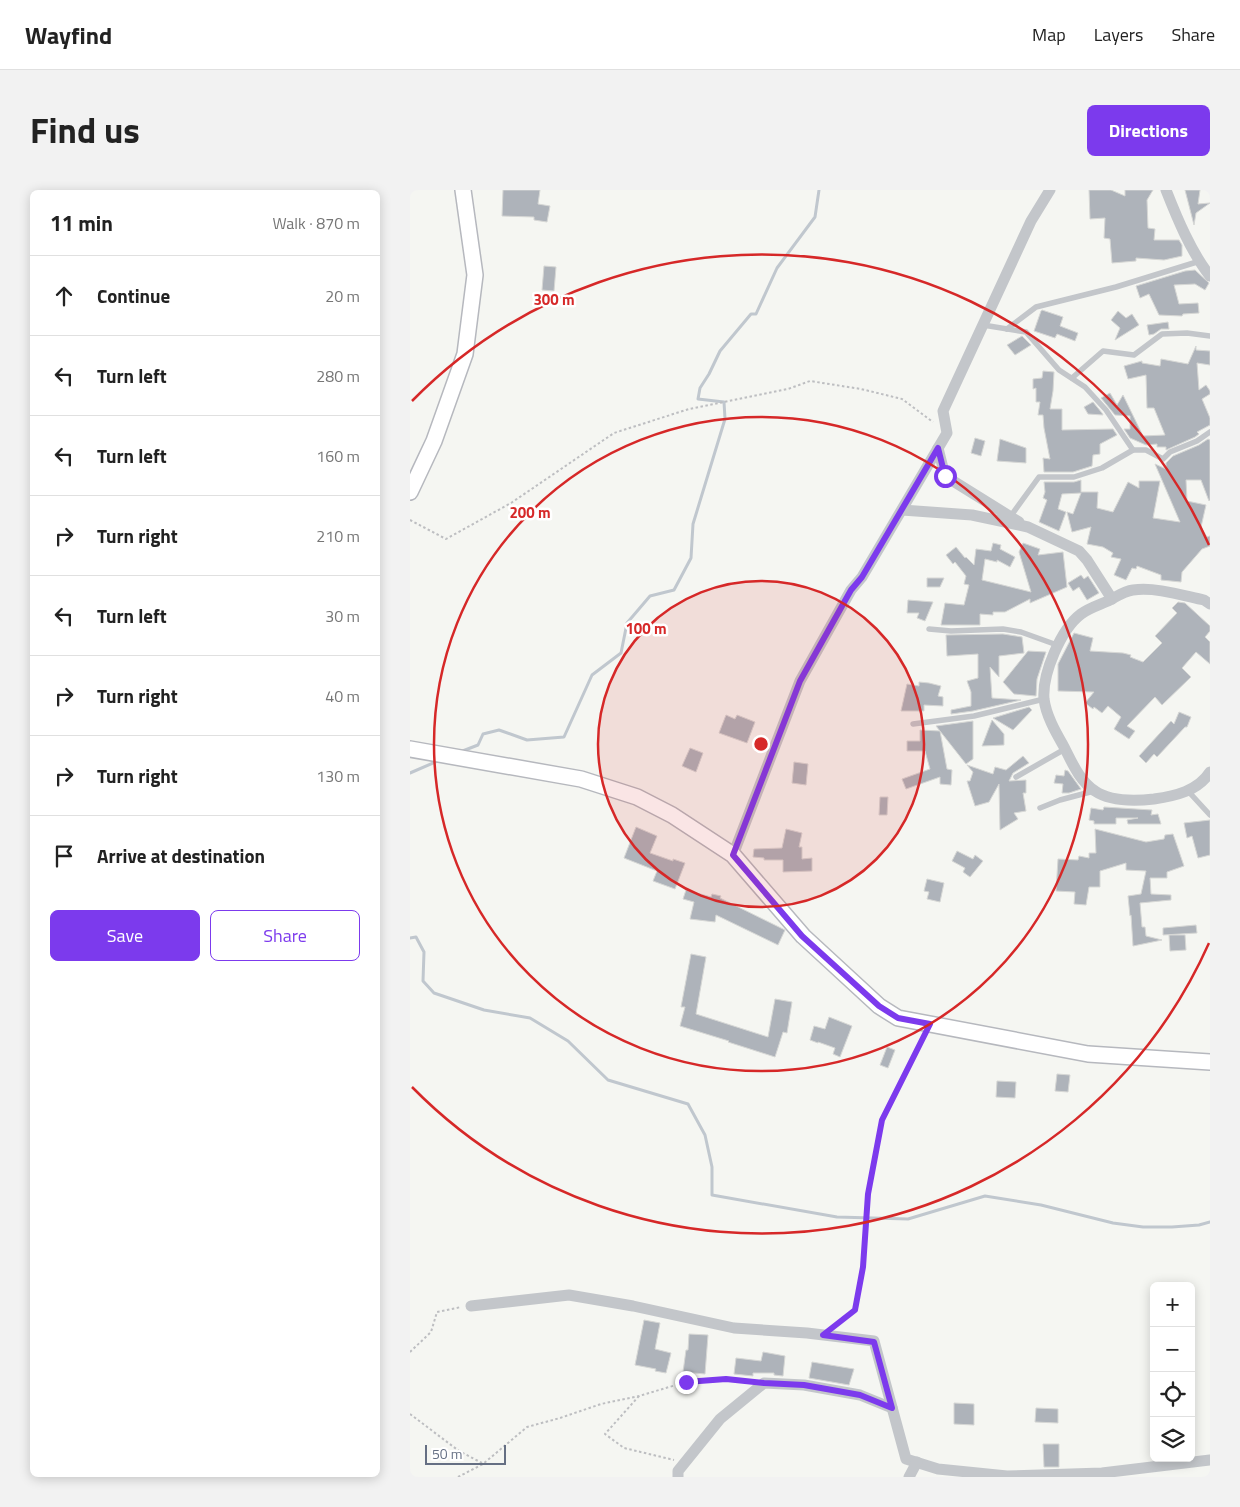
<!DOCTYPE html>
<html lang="en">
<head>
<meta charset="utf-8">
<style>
  :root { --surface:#fff; --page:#f2f2f2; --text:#222; --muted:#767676; --line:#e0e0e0; --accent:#7c3aed }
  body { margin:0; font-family:"Titillium Web",sans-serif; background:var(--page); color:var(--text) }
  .controls { position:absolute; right:15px; bottom:15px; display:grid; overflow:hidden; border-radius:8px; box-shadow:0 2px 12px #0003 }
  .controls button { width:45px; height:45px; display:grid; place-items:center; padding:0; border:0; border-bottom:1px solid var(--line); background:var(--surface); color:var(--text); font:25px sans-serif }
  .scale { position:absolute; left:15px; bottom:12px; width:81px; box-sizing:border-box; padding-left:5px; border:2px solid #656f83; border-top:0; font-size:14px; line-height:18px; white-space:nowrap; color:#656f83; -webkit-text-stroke:4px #fff; paint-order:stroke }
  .stop { position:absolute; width:15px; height:15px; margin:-11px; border:4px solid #7c3aed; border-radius:50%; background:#fff }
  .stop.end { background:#7c3aed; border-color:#fff; box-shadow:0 1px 5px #0008 }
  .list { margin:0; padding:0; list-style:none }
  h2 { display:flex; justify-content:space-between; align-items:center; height:65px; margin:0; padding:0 20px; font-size:21px }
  h2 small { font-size:16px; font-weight:400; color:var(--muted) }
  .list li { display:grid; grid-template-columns:32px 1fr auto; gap:15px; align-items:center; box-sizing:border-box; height:80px; padding:0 20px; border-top:1px solid var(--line) }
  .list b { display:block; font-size:19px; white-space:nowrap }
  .list em { font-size:16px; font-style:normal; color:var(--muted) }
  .actions { display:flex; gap:10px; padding:15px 20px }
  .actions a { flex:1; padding:11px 0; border:1px solid var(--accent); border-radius:8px; text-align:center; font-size:18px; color:var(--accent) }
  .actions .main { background:var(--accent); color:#fff }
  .icon { flex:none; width:28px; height:28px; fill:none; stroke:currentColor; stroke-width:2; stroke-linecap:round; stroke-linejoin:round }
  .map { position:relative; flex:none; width:800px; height:1287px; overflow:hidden; border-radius:8px }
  header { display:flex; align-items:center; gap:30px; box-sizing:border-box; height:70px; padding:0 25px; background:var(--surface); border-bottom:1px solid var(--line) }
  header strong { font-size:24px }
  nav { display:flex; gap:28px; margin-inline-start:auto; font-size:18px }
  .intro { display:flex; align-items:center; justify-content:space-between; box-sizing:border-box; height:120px; padding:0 30px }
  h1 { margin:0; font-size:35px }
  .button { padding:12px 22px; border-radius:8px; background:var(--accent); color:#fff; font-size:18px; font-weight:700 }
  main { display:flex; gap:30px; padding:0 30px }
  aside { flex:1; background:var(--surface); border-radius:8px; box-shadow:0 2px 12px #0003 }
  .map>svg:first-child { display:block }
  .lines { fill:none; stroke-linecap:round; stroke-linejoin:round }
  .stream { stroke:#c0c7ce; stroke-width:3 }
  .building { fill:#aeb3ba; stroke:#d6d7d5 }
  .secondary-casing { stroke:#b6b8be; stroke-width:18 }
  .path { stroke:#bdbec1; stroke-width:2; stroke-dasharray:2.5 2.5; stroke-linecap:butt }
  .lane { stroke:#c3c6ca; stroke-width:5.5 }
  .street { stroke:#c3c6ca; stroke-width:11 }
  .secondary { stroke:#fff; stroke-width:15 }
  .route { stroke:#7c3aed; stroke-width:6 }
  .ring { fill:none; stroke:#d62828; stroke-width:2.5 }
  .centre { fill:#d62828; stroke:#fff; stroke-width:2.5 }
  .ring-label { font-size:15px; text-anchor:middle; font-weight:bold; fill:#d62828; stroke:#fff; stroke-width:5; stroke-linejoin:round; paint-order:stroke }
</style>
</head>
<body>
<header>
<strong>Wayfind</strong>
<nav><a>Map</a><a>Layers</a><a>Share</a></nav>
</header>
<div class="intro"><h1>Find us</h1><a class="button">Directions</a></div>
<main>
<aside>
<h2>11 min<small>Walk · 870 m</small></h2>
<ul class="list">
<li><svg class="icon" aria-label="ahead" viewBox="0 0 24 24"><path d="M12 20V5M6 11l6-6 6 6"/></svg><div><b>Continue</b></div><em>20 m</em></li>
<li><svg class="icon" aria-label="left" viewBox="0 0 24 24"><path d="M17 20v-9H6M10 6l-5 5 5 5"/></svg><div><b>Turn left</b></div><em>280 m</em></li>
<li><svg class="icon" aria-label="left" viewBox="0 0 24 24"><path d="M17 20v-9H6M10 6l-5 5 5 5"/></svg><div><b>Turn left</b></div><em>160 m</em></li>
<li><svg class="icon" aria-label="right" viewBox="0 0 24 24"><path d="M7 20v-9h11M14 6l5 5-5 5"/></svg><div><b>Turn right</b></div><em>210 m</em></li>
<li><svg class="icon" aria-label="left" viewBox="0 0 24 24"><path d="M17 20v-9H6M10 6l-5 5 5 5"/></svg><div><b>Turn left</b></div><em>30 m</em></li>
<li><svg class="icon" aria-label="right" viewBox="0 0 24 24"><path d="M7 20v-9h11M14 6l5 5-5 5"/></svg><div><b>Turn right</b></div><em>40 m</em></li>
<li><svg class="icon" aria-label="right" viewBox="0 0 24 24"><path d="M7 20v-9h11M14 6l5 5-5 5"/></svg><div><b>Turn right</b></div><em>130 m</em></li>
<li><svg class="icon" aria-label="arrive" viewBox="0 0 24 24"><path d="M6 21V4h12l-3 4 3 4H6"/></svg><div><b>Arrive at destination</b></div></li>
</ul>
<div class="actions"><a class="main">Save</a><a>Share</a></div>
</aside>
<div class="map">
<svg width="800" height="1287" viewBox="0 0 800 1287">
  <rect width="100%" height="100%" fill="#f5f6f2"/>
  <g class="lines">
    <g class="stream">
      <polyline points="50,562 68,555 73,544 89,540 117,550 154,547 182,485 211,463 217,433 240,406 264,400 281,368 283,334 315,229 314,212 288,209 290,198 299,184 310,161 341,124 346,124 367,78 405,27 409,0"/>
      <polyline points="0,583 30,570"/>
      <polyline points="0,748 6,747 14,762 13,791 24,803 74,820 120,828 158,851 198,890 278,914 295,945 302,977 302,1005 427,1027 498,1029 575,1006 631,1015 703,1033 733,1037 762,1037 789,1035 800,1032"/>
    </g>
  </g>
  <g class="building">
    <polygon points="93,0 130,0 128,14 140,16 137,32 124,30 124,27 92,26"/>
    <polygon points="679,0 701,0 715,6 715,0 743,0 737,10 738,38 745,39 744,50 769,50 772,55 772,66 754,70 726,68 726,71 702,73 700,49 694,48 695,28 680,29"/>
    <polygon points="775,0 790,0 788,14 800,13 786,23 784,35"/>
    <polygon points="134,76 146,77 144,101 132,100"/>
    <polygon points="785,80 799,93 795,100 785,94 764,95 769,114 788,113 789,123 773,124 772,126 749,125 739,104 730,108 726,96 775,81"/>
    <polygon points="632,120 653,127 650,136 668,143 665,151 647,144 645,148 624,141 631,121"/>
    <polygon points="708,121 716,128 722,124 729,135 705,150 710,138 701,130"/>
    <polygon points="758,132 759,139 751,139 744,144 739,145 737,135"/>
    <polygon points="612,146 621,155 605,165 597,155"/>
    <polygon points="786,156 786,160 800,161 800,175 787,173 789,200 796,195 800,201 800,204 792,209 800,228 800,235 787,242 789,244 785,247 756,260 756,257 747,257 747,254 736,255 720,248 714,239 720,239 720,226 705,225 691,208 700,203 707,215 713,205 733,246 755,245 744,218 737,218 736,185 718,189 714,176 732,171 732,173 750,176 751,169 778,174"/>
    <polygon points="633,181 644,182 643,201 640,219 652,219 652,240 703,239 707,245 690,254 690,264 683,265 682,276 663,282 634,282 633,268 640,269 634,238 633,225 628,225 630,212 626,212 626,198 623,199 623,189 632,188"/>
    <polygon points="683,212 692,223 693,225 678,224 674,217"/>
    <polygon points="565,248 575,251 571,266 561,263"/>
    <polygon points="590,249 616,258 616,273 587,271"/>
    <polygon points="798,249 800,250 800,310 799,311 791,290 776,290 777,311 796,315 791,337 797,347 800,346 800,356 792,359 772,382 771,392 751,390 751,385 727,376 726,379 722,378 716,390 704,385 711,369 701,367 703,363 693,357 677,354 681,337 662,342 657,322 663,324 671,303 652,304 648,319 656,322 649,341 629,332 637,310 633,308 635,302 634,292 664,292 671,290 671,302 688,302 687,318 703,322 718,292 729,298 729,291 750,291 743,328 770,332 745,274 756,279 756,273 763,266 789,255"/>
    <polygon points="583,353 591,355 590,359 605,367 600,377 587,370 587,372 575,369 572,390 621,402 609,362 613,353 630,359 628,365 653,362 657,397 620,413 620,409 595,422 583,422 583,425 570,424 570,435 531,435 535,413 554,415 559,395 554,394 556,386 545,372 543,374 536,365 546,357 555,368 556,367 564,375 566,359 581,361"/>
    <polygon points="671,385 674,389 678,386 689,403 677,410 669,397 663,401 658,393"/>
    <polygon points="517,388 534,388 530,397 517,397"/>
    <polygon points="498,410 523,412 515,431 507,428 509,423 497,423"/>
    <polygon points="768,412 775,413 800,436 800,441 795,447 800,452 800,474 786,462 772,478 781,487 752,515 745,507 717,536 725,541 719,549 704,539 711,527 698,516 692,523 684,517 683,519 675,513 684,502 648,501 648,474 664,443 683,448 680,461 713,463 721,465 720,467 733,472 752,453 745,446 767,423 762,418"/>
    <polygon points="593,444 612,447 614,463 589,466 589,487 580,477 582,508 611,510 563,521 541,524 541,520 561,516 561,502 557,491 568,488 568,464 537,466 536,445"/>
    <polygon points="618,461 636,462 627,489 626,506 604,504 593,492"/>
    <polygon points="509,492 519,493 531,496 528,506 533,507 533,516 514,515 514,521 491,521 497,494 509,496"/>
    <polygon points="619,517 622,520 603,540 583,528"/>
    <polygon points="769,522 781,527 777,537 775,537 747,567 744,564 736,573 729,566 761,531 764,534"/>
    <polygon points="316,525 325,529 327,525 345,532 337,553 309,543"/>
    <polygon points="582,530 594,544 594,555 572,556"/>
    <polygon points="563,531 563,569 556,574 526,536"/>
    <polygon points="510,540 530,541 537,579 542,580 541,595 530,594 530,587 496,599 492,589 520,579 515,561 497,561 497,551 510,551"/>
    <polygon points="280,558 293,563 286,582 272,576"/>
    <polygon points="613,566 619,573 603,583 599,591 616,590 616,603 613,603 616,621 604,623 608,629 590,640 589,594 579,612 565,616 557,591 560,591 563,582 557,575 583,584 585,577 596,580"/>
    <polygon points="384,572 398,574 396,595 382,593"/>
    <polygon points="655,580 658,581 671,599 659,603 652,603 653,594 644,593 646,585 654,586"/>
    <polygon points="470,607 478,607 477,625 469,625"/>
    <polygon points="694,617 742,620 741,625 748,624 751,634 718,634 717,630 728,628 706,628 706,634 684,634 684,631 679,630 681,618 693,620"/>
    <polygon points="800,630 800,665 788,668 782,646 777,648 774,633"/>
    <polygon points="226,637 247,646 240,663 263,671 263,669 275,673 265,699 243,691 247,681 214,668"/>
    <polygon points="376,639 392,643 389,657 392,657 392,669 402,668 402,681 373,682 373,670 354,670 354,668 343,667 344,659 372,658"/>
    <polygon points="685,639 736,652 754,649 755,645 763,644 774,676 757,682 757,688 740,688 741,704 761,705 761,710 730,713 732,737 735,737 736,746 752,750 723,756 721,725 720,726 718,706 731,704 736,681 716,680 716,673 690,681 690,697 679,697 676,715 664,714 665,702 646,701 648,669 668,670 669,666 679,668 679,663 686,663"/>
    <polygon points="547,661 563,669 565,665 573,671 560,687 553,682 555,678 542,671"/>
    <polygon points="517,689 534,693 530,712 517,709 519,702 514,701"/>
    <polygon points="276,700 301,707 302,704 311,706 310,708 375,740 368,755 306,725 305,732 280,729 284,712 273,709"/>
    <polygon points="786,735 787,743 753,745 753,738"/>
    <polygon points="759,745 775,745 776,760 760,761"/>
    <polygon points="281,764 296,767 286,824 358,847 365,809 382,812 377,843 373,842 365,867 318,852 319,851 270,836 275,817 271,817"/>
    <polygon points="419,827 442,836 430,867 423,864 425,858 408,852 408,853 400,850 404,836 415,839"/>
    <polygon points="477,857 485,860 478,878 470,875"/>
    <polygon points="647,884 660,885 658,902 645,901"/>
    <polygon points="587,891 606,892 605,908 586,907"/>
    <polygon points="234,1130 250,1133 245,1159 261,1163 256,1183 245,1181 246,1179 225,1175"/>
    <polygon points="279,1144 298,1145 295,1184 273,1182 276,1160 278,1160"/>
    <polygon points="353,1162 375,1166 373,1186 364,1185 364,1183 343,1183 343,1186 324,1184 326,1168 351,1171"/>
    <polygon points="402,1172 444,1179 439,1195 399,1188"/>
    <polygon points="544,1213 564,1214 564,1235 544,1234"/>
    <polygon points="626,1218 648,1219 648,1233 625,1232"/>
    <polygon points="633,1254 649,1254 649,1277 634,1277"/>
  </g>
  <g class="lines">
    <defs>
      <g id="secondary">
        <polyline points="0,302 24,251 55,164 65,85 53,0"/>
        <polyline points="0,559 171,589 227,607 262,625 323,665 393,746 469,816 488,828 678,864 800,872"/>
      </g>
    </defs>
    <use href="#secondary" class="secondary-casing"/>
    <g class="path">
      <polyline points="0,330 36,349 101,313 204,243 279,219 378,199 400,191 451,199 492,209 523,232"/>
      <polyline points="427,1135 445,1120 453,1077 458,1004 471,930 514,845"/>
      <polyline points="0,1162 21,1142 27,1122 51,1117"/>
      <polyline points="229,1206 195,1244 214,1258 264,1270"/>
      <polyline points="0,1224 49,1261 72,1273"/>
      <polyline points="48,1287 73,1274 117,1237 150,1228 191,1214 229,1206 276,1192 316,1189 337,1191"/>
    </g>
    <g class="lane">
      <polyline points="573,135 616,142 649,180 675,197 696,220 723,260"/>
      <polyline points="597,139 626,117 706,97 790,71"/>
      <polyline points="662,188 693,161 724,165 752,144 777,143 800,146"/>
      <polyline points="600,327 629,287 664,287 692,278 723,260 736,260 753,269 760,262 787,251 800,242"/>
      <polyline points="519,439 541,441 593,439 611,442 647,455"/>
      <polyline points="503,534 564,526 634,509"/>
      <polyline points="606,587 655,559"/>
      <polyline points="778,601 800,625"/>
      <polyline points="630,618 650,610 684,601"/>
    </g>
    <g class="street">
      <path d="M756 0C767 28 781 62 800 86"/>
      <polyline points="528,258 535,286 609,332"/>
      <polyline points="492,320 562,325 618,337 669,361 677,370 702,409"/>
      <path d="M800 414 794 410C771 405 746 397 723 400 714 401 706 407 698 411 689 415 679 418 671 424 651 439 632 484 634 509 636 525 645 541 653 555 661 570 669 591 685 601 701 612 726 611 744 609 765 606 788 601 800 582"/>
      <polyline points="323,665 390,491 441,400 452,387 537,243 533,221 621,31 640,0"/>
      <polyline points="61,1116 159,1105 223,1116 324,1138 397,1143 464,1151 496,1269 528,1279 597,1286 692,1283 800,1270"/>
      <polyline points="268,1287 268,1281 310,1229 354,1193 394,1195 450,1205 482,1218"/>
      <polyline points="499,1287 507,1272"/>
    </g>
    <use href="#secondary" class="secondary"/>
  </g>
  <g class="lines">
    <polyline class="route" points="276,1192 316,1189 354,1193 394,1195 450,1205 482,1218 464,1152 413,1145 445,1120 453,1077 458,1004 472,930 520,834 488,828 469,816 392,746 323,665 390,491 441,400 452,387 528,258 535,286"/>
  </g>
  <circle cx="351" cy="554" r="163" fill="#d62828" fill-opacity=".12"/>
  <g class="ring">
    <circle cx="351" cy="554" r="163"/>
    <circle cx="351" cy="554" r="327"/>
    <path d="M799 753A490 490 0 0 1 2 897M2 211A490 490 0 0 1 799 355"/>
  </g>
  <circle cx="351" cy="554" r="8" class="centre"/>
  <g class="ring-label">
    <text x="144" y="115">300 m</text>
    <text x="120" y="328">200 m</text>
    <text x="236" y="444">100 m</text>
  </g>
</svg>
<div class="controls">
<button>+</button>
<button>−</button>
<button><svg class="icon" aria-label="locate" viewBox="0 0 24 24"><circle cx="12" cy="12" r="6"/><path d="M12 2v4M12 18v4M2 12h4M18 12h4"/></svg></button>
<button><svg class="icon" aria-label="layers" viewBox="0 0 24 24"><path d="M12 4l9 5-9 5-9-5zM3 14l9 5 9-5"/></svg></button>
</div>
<div class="scale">50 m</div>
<div class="stop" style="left:535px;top:286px"></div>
<div class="stop end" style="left:276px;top:1192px"></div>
</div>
</main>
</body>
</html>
